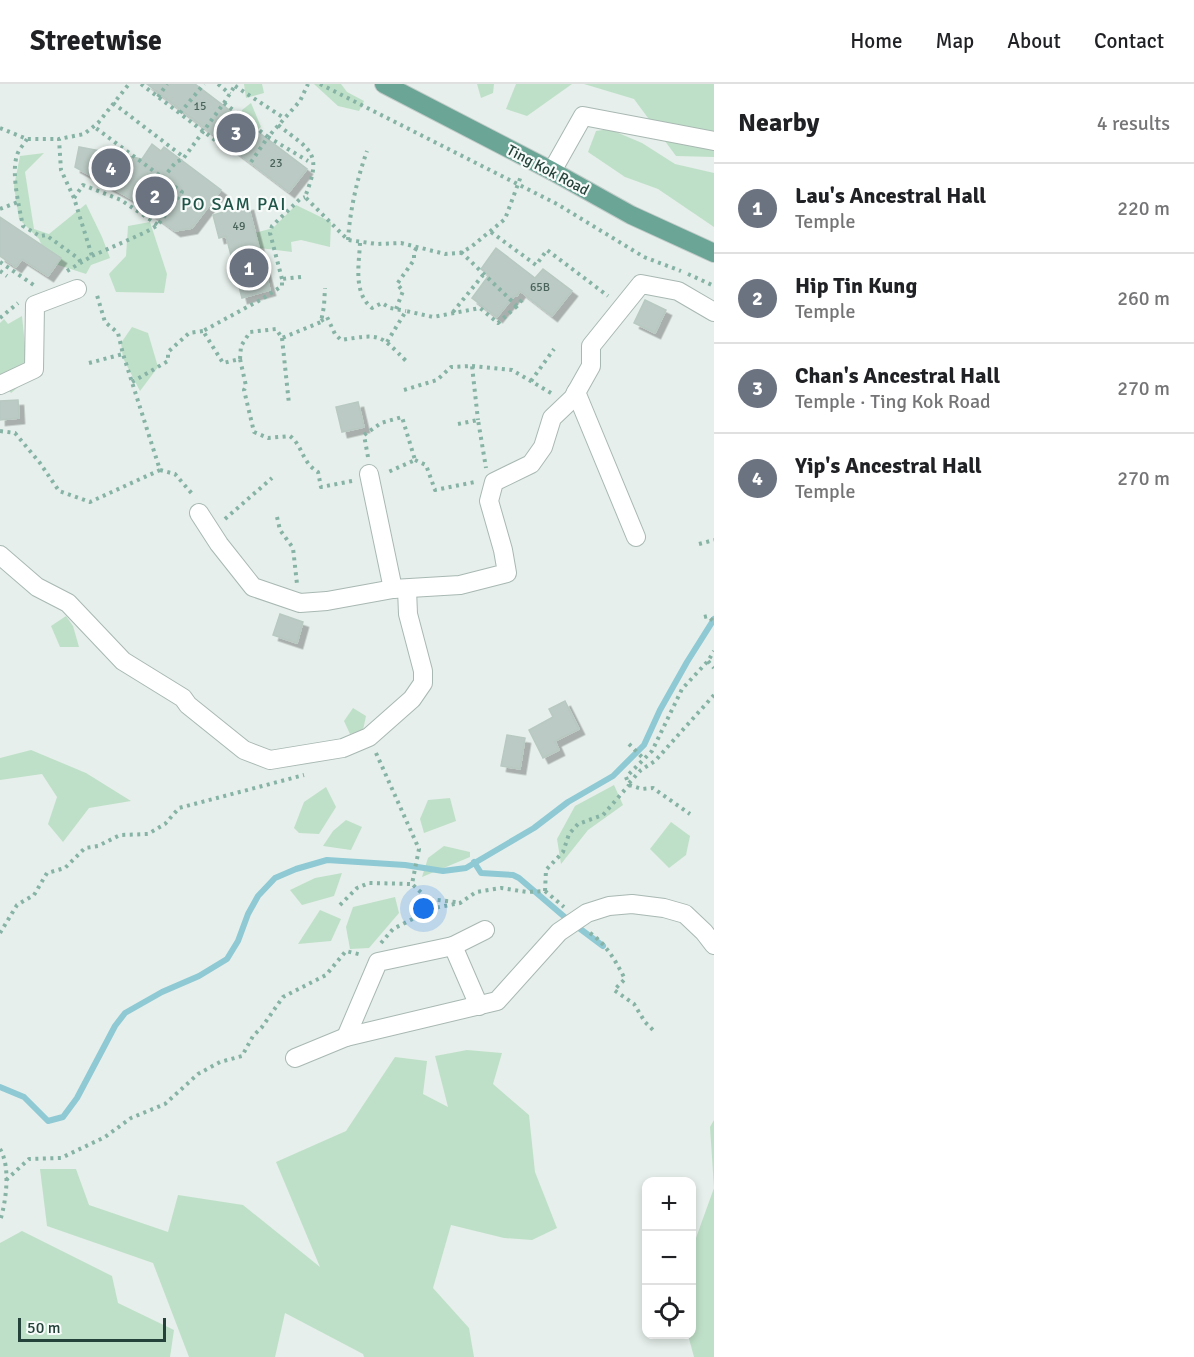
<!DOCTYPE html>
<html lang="en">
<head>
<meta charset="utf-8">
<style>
  :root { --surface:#fff; --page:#f2f2f2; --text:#202124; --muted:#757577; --line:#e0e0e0; --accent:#7f4e3f }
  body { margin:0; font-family:Signika,sans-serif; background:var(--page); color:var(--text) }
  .controls { position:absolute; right:18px; bottom:18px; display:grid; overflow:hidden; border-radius:12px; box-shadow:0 3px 9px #0003 }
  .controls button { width:54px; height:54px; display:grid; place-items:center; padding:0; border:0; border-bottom:2px solid var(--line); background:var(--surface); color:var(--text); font:30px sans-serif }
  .scale { position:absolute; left:18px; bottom:15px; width:148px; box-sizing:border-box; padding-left:6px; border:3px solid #24423a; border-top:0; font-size:16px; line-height:21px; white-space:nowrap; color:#24423a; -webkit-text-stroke:4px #f7fbf9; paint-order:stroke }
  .you { position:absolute; left:424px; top:825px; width:21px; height:21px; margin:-15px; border:4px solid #fff; border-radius:50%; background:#1a73e8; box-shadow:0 0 0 9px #1a73e833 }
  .badge { display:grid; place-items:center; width:39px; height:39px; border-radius:50%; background:var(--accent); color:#fff; font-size:20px; font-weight:700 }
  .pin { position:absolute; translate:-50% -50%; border:3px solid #fff; box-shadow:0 2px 6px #0006 }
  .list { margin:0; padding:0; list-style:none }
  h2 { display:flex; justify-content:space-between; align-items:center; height:78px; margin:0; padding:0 24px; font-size:26px }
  h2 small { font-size:20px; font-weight:400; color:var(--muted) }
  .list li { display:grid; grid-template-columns:39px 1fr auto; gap:18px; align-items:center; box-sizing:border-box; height:90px; padding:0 24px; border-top:2px solid var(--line) }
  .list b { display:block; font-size:22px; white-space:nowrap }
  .list p { margin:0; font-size:20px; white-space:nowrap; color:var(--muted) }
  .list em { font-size:20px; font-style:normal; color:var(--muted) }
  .icon { flex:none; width:33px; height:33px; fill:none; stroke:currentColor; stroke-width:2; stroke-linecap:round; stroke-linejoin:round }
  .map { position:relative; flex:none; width:714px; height:1273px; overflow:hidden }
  header { display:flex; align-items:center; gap:36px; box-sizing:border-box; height:84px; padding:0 30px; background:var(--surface); border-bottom:2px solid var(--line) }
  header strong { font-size:28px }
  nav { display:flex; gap:33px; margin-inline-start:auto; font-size:21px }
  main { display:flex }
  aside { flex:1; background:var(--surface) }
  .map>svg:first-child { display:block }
  .green { fill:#bfe0c8 }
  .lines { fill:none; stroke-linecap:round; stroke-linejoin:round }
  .stream { stroke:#8ec9d4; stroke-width:6 }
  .building { fill:#bbcac4; stroke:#b8c9c2; stroke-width:1.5; filter:url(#shadow) }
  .minor-casing { stroke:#a8b8b2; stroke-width:20 }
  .major-casing { stroke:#c2cac8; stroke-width:20 }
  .path { stroke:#86b3a5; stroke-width:4; stroke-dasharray:3 4.5; stroke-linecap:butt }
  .minor { stroke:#fff; stroke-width:18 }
  .major { stroke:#6aa596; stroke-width:18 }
  .labels { text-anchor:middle; stroke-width:4.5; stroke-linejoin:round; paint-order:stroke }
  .number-label { font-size:12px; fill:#4a645c }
  .street-label { font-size:15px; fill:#24423a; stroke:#f7fbf9 }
  .quarter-label { font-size:18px; letter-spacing:1.5px; fill:#1f5548; stroke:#f7fbf9 }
</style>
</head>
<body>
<header>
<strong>Streetwise</strong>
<nav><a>Home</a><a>Map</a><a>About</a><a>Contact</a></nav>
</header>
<main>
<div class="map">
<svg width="714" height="1273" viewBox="0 0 714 1273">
  <defs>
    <filter id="shadow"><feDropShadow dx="5.5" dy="5.5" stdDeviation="0" flood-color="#0004"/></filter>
  </defs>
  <rect width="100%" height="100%" fill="#e6efeb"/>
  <g class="green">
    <polygon points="244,0 262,0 264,9 246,14"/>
    <polygon points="314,0 341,0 347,8 364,17 359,27 338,22"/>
    <polygon points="477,0 494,0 493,9 481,14"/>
    <polygon points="516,0 572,0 527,32 506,25"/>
    <polygon points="584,0 714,0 714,73 676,72 634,15"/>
    <polygon points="251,19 261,43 246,53 240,42 242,26"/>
    <polygon points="609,45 642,59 675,80 714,89 714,143 658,105 625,93 588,68 596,47"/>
    <polygon points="44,69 25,88 34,145 49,150 86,120 102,153 110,174 91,181 86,190 49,178 39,155 19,135 14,102 20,72"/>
    <polygon points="296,121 331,138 330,163 301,156 291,158 292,168 237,161 228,164 230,156 273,144"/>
    <polygon points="150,138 167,190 164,209 116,208 109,190 126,172 128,142"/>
    <polygon points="22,232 25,261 37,275 29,294 11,309 0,296 0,239 4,235 8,240"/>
    <polygon points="132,243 148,249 158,283 140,307 123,274 121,259"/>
    <polygon points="66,532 73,542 79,563 60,563 51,542"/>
    <polygon points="353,624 366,632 363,646 350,650 344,637"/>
    <polygon points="31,666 86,689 131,717 89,724 63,758 48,740 57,713 42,690 0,696 0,674"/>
    <polygon points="614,701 623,721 588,746 561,780 557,755 575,722"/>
    <polygon points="326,703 336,723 319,750 299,749 294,744 304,718"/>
    <polygon points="450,714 456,737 424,749 420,735 428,716"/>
    <polygon points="346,736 362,743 351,766 323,762 333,747"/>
    <polygon points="671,738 690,752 686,771 669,784 650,765"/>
    <polygon points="444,762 470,768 470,773 422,793 428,774"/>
    <polygon points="342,789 334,812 302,821 290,806 315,794"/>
    <polygon points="395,813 399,829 369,864 350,865 346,843 353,823"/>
    <polygon points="320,826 341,835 331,857 298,860"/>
    <polygon points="467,966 502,969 493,1000 529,1031 535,1088 557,1144 532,1156 504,1154 451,1141 433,1204 469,1244 474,1273 364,1273 363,1270 285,1229 275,1273 189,1273 153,1179 47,1142 40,1085 76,1085 89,1121 168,1148 178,1111 243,1121 320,1183 276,1078 346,1047 395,973 427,977 423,1010 448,1023 435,972"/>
    <polygon points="714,1036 714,1273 694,1273 688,1251 692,1250 692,1165 714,1104 710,1043"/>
    <polygon points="22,1147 112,1192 118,1219 174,1246 170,1273 0,1273 0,1159"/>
  </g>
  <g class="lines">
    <g class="stream">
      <polyline points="474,778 481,789 513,791 519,794 567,835 603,862"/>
      <polyline points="0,1003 24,1013 48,1037 63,1033 77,1014 115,942 125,929 162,908 199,892 227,875 238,857 248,830 258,812 275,794 296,785 327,776 405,781 443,787 466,784 534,744 568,718 613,692 644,661 660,626 687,578 714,535"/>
    </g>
  </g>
  <g class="building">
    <polygon points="147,0 195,0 307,85 289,108"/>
    <polygon points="152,60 161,67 164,63 221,106 192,144 175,147 132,115 103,99 106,97 97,95 75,83 79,63 142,75"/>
    <polygon points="248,121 270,206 242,214 226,152 219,154 213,131"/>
    <polygon points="0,133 61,174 48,192 22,175 16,183 0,172"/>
    <polygon points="496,164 535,194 543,185 572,207 552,232 520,207 517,212 515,211 497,233 472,214 489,191 481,185"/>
    <polygon points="645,216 666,226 655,249 634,239"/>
    <polygon points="18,316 19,334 0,336 0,317"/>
    <polygon points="358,318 364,343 342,348 336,323"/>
    <polygon points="280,530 303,538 297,559 273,551"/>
    <polygon points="565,617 579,645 555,657 559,666 543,674 529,646 553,633 549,625"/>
    <polygon points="507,651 525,654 520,685 501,682"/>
  </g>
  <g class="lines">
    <defs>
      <g id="minor">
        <polyline points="552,87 583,32 714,57"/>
        <polyline points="0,301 34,285 35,221 77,205"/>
        <polyline points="576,308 636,453"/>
        <polyline points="369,390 393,505"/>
        <polyline points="199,429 219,460 253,503 300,519 327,517 393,505 460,501 507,489 503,466 489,417 494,398 531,380 543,363 552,334 573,314 591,282 591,262 641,200 678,207 714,228"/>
        <polyline points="0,471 37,503 68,519 123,577 183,614 188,621 244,666 270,676 343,664 369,653 412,615 423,599 423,587 408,530 407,505"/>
        <polyline points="453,862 479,922"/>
        <polyline points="346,953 378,878 453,862 485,846"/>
        <polyline points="295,974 346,953 497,917 559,848 587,829 609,822 632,820 664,824 685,830 704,848 714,861"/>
      </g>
      <polyline id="major" points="384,0 552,87 631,131 714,169"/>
    </defs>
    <use href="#minor" class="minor-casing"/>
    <use href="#major" class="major-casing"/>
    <g class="path">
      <polyline points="141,0 228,66"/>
      <polyline points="218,0 230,10"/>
      <polyline points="320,0 557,120 644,173 681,187"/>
      <polyline points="235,2 284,34"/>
      <polyline points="158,13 167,0"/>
      <polyline points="113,19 181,71 183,75"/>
      <polyline points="224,19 268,53 300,17 308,0"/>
      <polyline points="180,29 204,0"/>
      <path d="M278 41C313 68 322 69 305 113L348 156 377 160 401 159 445 170 460 169 471 163 505 135 521 92"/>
      <polyline points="0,44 27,55 59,55"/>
      <path d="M27 55C24 60 19 65 17 71 11 89 19 123 23 142L40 152 46 151 79 175 81 179"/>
      <polyline points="251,78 268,53 308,77"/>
      <polyline points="163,94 176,78 183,75 224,19 236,0"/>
      <polyline points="74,114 83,101 121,116 158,141"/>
      <polyline points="0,125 18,118"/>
      <polyline points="491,148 536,181 547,166 608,212"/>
      <path d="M348 156C350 126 357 95 367 67"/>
      <path d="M360 159C359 181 353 209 372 224L382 219 390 224 406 227"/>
      <polyline points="461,168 517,222 524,213"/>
      <polyline points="92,172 146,148 158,141 182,108 93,42"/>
      <polyline points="0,178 35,202"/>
      <polyline points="0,187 7,192"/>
      <polyline points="67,187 92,172 74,114 61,86 59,55 84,50 98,39 129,0"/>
      <polyline points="688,190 714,202"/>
      <path d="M301 193 282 195V202L262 215 203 247 223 279 240 275 246 302 244 306 254 348 268 354 290 352C303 362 302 379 318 388L321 403 352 397"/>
      <polyline points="282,195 270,149 272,142 300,115 305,113"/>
      <polyline points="396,225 403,207 397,200 414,176 414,168 417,163"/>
      <polyline points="453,228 483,191"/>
      <polyline points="0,234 18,219"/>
      <path d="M321 237 327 233 335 250 341 256C380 250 379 249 407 278"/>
      <polyline points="282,254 289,320"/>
      <polyline points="387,258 406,227 433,233 480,224 498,239 517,222"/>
      <polyline points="240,275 241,262 250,248 276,245 282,254 321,238 324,222 325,204"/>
      <polyline points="89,279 123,270"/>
      <polyline points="472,282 512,286 551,309"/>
      <polyline points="531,297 554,265"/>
      <polyline points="132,298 168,277 168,268 189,249 203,247"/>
      <polyline points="404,306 437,296 451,283 472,282 478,336"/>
      <polyline points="458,340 478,336 486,384"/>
      <polyline points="0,347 15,349 40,379 59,407 90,418 160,386 123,270 118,249 105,238 96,208"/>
      <polyline points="368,373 364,351 381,339 402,333 415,376 386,389"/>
      <polyline points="415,376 426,381 435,406 475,398"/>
      <polyline points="160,386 175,390 194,412"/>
      <polyline points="277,433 280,446 293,464 297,500"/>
      <polyline points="225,435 272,394"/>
      <polyline points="699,460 714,456"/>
      <polyline points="704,533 708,532 714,538"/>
      <polyline points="708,577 714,584"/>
      <polyline points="629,660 644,675"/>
      <polyline points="376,669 419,765 412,800 428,815 456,818"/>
      <polyline points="629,699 641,686 655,677 714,611"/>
      <polyline points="629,701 642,705 653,704 690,730"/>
      <polyline points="545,807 546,786 563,768 569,750 578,740 603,731 629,701 626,693 652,667 682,605 708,577 714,567"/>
      <polyline points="340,821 357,804 369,799 412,800"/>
      <polyline points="0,849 17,821 34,811 47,789 65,784 85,764 98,762 120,751 148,750 165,740 179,724 304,691"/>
      <path d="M590 849C607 861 615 876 625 895L614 906 634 920 645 938 653 946"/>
      <polyline points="381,859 393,845 434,824 460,819 476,808 501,804 527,808 545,807 564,823"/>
      <path d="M0 1065C11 1083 6 1118 0 1137"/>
      <polyline points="6,1096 29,1075 61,1074 105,1053 131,1034 165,1020 198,990 220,978 242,972 253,952 262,943 283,913 326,891 346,867 362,871"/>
    </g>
    <use href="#minor" class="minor"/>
    <use href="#major" class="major"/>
  </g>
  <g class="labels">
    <g class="number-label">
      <text x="200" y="26">15</text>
      <text x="276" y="83">23</text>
      <text x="239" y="146">49</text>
      <text x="540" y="207">65B</text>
    </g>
    <g class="street-label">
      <text transform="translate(548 86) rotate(28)" y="5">Ting Kok Road</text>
    </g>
    <g class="quarter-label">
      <text x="234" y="126">PO SAM PAI</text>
    </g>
  </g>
</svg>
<div class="controls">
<button>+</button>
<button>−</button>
<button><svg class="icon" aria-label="locate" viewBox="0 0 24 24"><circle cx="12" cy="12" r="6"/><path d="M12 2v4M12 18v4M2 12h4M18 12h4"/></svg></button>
</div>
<div class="scale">50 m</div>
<div class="you"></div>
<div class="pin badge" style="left:249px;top:184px;background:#6b7280">1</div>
<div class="pin badge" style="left:155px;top:112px;background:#6b7280">2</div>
<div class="pin badge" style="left:236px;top:49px;background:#6b7280">3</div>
<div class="pin badge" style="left:111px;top:84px;background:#6b7280">4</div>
</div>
<aside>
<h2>Nearby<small>4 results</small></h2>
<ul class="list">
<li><span class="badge" style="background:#6b7280">1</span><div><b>Lau's Ancestral Hall</b><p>Temple</p></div><em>220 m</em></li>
<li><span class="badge" style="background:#6b7280">2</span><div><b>Hip Tin Kung</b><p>Temple</p></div><em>260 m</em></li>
<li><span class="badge" style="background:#6b7280">3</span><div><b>Chan's Ancestral Hall</b><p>Temple · Ting Kok Road</p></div><em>270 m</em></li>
<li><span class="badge" style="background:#6b7280">4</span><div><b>Yip's Ancestral Hall</b><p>Temple</p></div><em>270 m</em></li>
</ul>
</aside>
</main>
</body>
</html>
